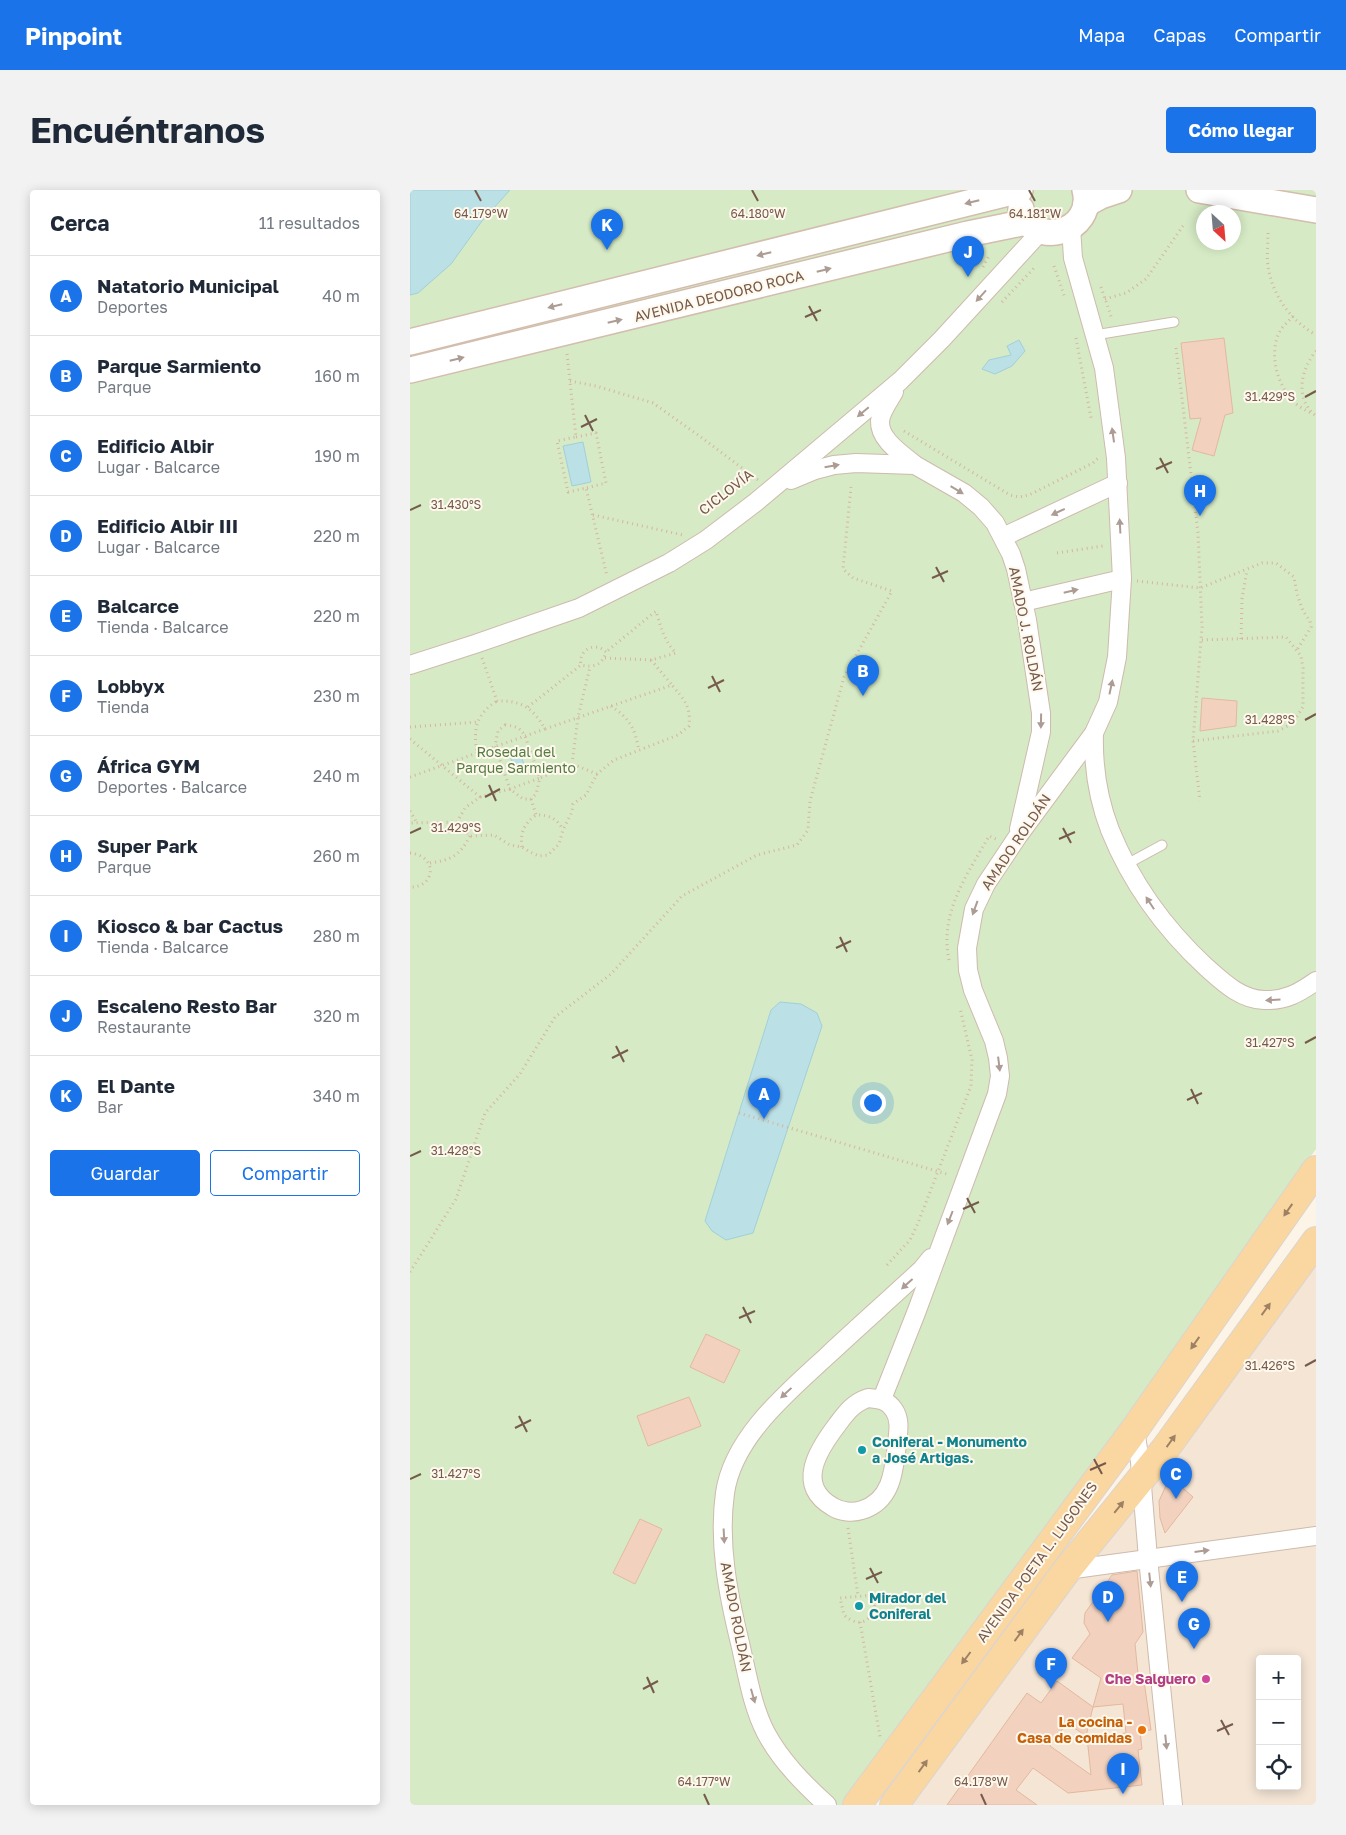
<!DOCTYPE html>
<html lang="es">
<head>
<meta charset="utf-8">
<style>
  :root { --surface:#fff; --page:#f2f2f3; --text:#1f2937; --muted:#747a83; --line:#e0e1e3; --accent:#1a73e8 }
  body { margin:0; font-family:"Golos Text",sans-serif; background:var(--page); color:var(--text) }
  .controls { position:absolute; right:15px; bottom:15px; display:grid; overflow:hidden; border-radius:5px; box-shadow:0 2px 12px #0003 }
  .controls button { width:45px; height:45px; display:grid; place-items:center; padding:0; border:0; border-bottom:1px solid var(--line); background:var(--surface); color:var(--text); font:25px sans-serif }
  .compass { position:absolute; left:786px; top:15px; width:45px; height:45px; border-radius:50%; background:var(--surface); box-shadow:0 2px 12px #0003; rotate:154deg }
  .you { position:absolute; left:462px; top:912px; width:18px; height:18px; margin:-12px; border:4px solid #fff; border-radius:50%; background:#1a73e8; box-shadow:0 0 0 8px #1a73e833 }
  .badge { display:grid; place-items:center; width:32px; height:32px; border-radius:50%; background:var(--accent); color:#fff; font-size:16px; font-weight:700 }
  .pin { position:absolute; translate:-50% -41px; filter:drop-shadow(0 1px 2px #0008) }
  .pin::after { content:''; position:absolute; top:26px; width:18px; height:15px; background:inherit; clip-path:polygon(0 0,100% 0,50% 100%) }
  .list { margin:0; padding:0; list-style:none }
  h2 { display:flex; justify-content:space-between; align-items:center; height:65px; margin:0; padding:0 20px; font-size:21px }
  h2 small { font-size:16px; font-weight:400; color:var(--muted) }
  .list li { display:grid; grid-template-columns:32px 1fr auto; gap:15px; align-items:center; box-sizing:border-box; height:80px; padding:0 20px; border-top:1px solid var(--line) }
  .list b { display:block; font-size:19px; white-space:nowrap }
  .list p { margin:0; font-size:16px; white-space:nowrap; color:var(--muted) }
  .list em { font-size:16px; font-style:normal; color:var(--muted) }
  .actions { display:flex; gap:10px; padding:15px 20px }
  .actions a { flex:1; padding:11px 0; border:1px solid var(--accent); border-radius:5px; text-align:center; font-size:18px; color:var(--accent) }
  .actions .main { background:var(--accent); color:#fff }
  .icon { flex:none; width:28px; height:28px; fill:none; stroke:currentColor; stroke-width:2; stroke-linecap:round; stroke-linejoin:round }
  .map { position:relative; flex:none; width:906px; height:1615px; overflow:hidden; border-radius:5px }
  header { display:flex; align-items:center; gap:30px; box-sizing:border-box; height:70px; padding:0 25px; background:var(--accent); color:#fff }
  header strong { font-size:24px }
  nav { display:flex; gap:28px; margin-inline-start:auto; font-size:18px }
  .intro { display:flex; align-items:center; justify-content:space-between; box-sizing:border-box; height:120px; padding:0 30px }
  h1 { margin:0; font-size:35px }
  .button { padding:12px 22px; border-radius:5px; background:var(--accent); color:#fff; font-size:18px; font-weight:700 }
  main { display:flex; gap:30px; padding:0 30px }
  aside { flex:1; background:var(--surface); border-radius:5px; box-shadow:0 2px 12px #0003 }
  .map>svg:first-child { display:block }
  .residential { fill:#f4e5d5; fill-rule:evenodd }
  .green { fill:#d5eac5; fill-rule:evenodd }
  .water { fill:#bbe0e6; stroke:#a1d0d8 }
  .building { fill:#f2d2bf; stroke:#e4b89f }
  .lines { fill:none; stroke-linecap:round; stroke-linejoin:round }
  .service-casing { stroke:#cebbad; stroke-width:11 }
  .minor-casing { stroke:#cebbad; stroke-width:20 }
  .secondary-casing { stroke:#d3bdad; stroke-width:28 }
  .primary-casing { stroke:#dbd4d0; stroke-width:30 }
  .path { stroke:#d7b5a1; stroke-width:3; stroke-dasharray:1 4; stroke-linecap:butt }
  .service { stroke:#fff; stroke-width:9 }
  .minor { stroke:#fff; stroke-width:18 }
  .secondary { stroke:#fff; stroke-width:25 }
  .primary { stroke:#fad7a0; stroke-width:28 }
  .oneway { fill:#ad9c93 }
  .oneway2 { fill:#9e8064 }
  .ticks { fill:none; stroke:#765a4b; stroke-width:2 }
  .culture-dot { fill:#0f9aa8; stroke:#fff8ed; stroke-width:2 }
  .hotel-dot { fill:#d1479c; stroke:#fff8ed; stroke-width:2 }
  .food-dot { fill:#e8710a; stroke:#fff8ed; stroke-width:2 }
  .labels { text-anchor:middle; stroke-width:4; stroke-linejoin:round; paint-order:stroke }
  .street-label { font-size:14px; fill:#765a4b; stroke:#fff8ed }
  .park-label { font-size:14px; fill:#547c42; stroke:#fff8ed }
  .culture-label { font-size:14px; font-weight:bold; fill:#0d838f; stroke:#fff8ed; text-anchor:start }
  .hotel-label { font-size:14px; font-weight:bold; fill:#b23c85; stroke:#fff8ed; text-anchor:end }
  .food-label { font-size:14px; font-weight:bold; fill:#c56008; stroke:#fff8ed; text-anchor:end }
  .ticks-label { font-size:12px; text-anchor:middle; fill:#765a4b; stroke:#fff8ed; stroke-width:4; stroke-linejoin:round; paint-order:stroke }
</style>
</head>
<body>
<header>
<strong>Pinpoint</strong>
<nav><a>Mapa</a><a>Capas</a><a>Compartir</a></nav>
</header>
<div class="intro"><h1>Encuéntranos</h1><a class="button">Cómo llegar</a></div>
<main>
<aside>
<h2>Cerca<small>11 resultados</small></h2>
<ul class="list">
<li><span class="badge">A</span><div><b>Natatorio Municipal</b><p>Deportes</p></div><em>40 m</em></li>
<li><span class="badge">B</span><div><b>Parque Sarmiento</b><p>Parque</p></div><em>160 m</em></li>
<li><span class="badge">C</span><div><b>Edificio Albir</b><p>Lugar · Balcarce</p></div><em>190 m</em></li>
<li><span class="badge">D</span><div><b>Edificio Albir III</b><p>Lugar · Balcarce</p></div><em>220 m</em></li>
<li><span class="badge">E</span><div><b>Balcarce</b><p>Tienda · Balcarce</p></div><em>220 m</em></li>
<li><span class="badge">F</span><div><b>Lobbyx</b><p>Tienda</p></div><em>230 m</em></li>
<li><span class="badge">G</span><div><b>África GYM</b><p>Deportes · Balcarce</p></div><em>240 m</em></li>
<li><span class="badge">H</span><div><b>Super Park</b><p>Parque</p></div><em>260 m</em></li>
<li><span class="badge">I</span><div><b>Kiosco &amp; bar Cactus</b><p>Tienda · Balcarce</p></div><em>280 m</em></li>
<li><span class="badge">J</span><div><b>Escaleno Resto Bar</b><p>Restaurante</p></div><em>320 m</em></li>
<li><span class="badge">K</span><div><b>El Dante</b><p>Bar</p></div><em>340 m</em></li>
</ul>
<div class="actions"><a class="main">Guardar</a><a>Compartir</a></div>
</aside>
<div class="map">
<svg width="906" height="1615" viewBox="0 0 906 1615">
  <rect width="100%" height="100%" fill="#fcf4e7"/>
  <path class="residential" d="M906 1062V1615H502ZM850 1469H887V1596H850Z"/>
  <path class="green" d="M0 0H906V959L474 1569 438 1615H0ZM794 22H824V52H794Z"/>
  <g class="water">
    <polygon points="0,0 100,0 72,31 41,74 8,103 0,105"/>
    <polygon points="609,150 615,161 602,176 585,184 572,179 579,170 601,165 597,156"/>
    <polygon points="173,252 181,292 162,296 153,256"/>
    <polygon points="108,558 117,582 107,585 98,561"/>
    <polygon points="370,812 391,814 407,823 412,836 343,1043 316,1050 302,1041 295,1031 361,820"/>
  </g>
  <g class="building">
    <polygon points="814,148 823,223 815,225 804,266 782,260 791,228 780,229 771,153"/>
    <polygon points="792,508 827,511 826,536 790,541"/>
    <polygon points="296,1144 330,1160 314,1193 280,1177"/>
    <polygon points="279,1207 291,1236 238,1256 227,1226"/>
    <polygon points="760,1287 783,1307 755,1343 750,1328 749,1311"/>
    <polygon points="230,1329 252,1339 225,1394 203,1383"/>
    <polygon points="727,1381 733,1442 725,1454 728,1484 733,1484 741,1540 730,1541 732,1559 728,1560 732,1595 658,1603 623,1578 606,1600 627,1615 537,1615 617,1503 631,1513 647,1491 683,1517 676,1546 657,1533 640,1556 681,1585 677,1547 716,1543 713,1514 683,1517 691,1488 662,1468 680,1444 674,1433 675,1423 702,1385"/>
  </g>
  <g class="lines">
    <defs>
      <g id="service">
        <polyline points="685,145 764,132"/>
        <polyline points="717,674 752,655"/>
      </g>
      <g id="minor">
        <path d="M484 202C479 211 471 221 470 231 469 250 492 264 505 275"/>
        <polyline points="381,290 405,280 424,275 446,273 505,275 554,303 571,317 585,333 601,364 606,379 617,430 631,523 631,542 609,639"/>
        <polyline points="593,347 708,293"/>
        <polyline points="613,412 712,389"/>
        <polyline points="0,475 65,454 169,418 259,373 296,350 346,312 490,191 532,149 631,41"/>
        <path d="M684 543C683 576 688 609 700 640 721 692 755 739 796 777 813 792 830 809 854 810 875 811 889 803 906 791"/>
        <path d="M458 1208C469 1209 478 1210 484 1220 491 1230 488 1243 487 1254 484 1280 482 1311 452 1320 443 1323 431 1322 423 1317 385 1295 408 1260 427 1235 436 1223 443 1213 458 1208Z"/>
        <polyline points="472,1209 506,1123 587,904 590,886 588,868 584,851 563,800 558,780 557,758 564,719 576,694 608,646 684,543 698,512 707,467 712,389 706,268 694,178 663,68 661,37"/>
        <polyline points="725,1239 730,1272 738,1368 763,1615"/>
        <polyline points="657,1380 906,1346"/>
        <path d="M417 1615C394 1594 371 1571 356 1543 342 1516 337 1483 330 1453 318 1404 308 1353 315 1303 323 1247 378 1202 417 1166 448 1137 481 1108 512 1079L521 1068"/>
      </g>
      <g id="secondary">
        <polyline points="789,0 906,20"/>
        <polyline points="676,14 691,6 709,0"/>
        <path d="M611 19C621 60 686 43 675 0"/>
        <polyline points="0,152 610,0"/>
        <polyline points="0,180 558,44 617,32"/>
      </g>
      <g id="primary">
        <polyline points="447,1615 725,1239 906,980"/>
        <polyline points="484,1615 657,1380 755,1259 906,1051"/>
      </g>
    </defs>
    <use href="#service" class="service-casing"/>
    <use href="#minor" class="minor-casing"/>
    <use href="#secondary" class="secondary-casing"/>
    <use href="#primary" class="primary-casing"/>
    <g class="path">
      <path d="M858 43C858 55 856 70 859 82 865 109 882 131 906 145"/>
      <polyline points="644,76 655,108"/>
      <polyline points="573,77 579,66"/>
      <polyline points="691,97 702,129"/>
      <polyline points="695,109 716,103 736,89 775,33"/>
      <polyline points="592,112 625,77"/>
      <path d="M883 126C879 131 873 136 870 141 858 163 867 197 886 214 891 218 897 221 903 224"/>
      <polyline points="666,148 681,228"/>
      <polyline points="766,158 788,343 792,437 783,551 790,611"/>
      <path d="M906 161C891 179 884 209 906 226"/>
      <polyline points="157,164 166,247 147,251 158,302 176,298 197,386"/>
      <polyline points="160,191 186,196 243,213 288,245 348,290"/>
      <polyline points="494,241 600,305 609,307 619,305 683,273 688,268"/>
      <polyline points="166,247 186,243 196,293 176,298"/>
      <polyline points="183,325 273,345"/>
      <polyline points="647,363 693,356"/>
      <polyline points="727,391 790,398 852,373 866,373 884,387 887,404 893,421 900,431 901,437 887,460"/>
      <polyline points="831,449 832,409 837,380"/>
      <path d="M72 468 87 511C111 510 123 518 135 539L67 563C63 539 66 524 87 511"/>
      <path d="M195 468 241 470 266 463C254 451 251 437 246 421L196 462"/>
      <polyline points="241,470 262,495"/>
      <path d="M201 516C220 529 225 538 229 561"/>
      <path d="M118 517 171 475C183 478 193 475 196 462 185 451 168 460 171 475"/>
      <path d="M95 535C105 536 110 537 115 546L130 588 100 599 85 556 88 541Z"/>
      <polyline points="0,537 68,532"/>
      <polyline points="0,549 70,607 55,618 47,632 0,633"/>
      <polyline points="783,551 868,541 883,533 893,517 893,478 891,466 876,447 791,450"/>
      <polyline points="162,574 168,527 180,477"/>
      <polyline points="0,587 67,563"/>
      <path d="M70 607 100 599 113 609H121L126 604 130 588 162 574 187 584 204 570 268 545 279 536C281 515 274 510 262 495L135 539"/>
      <polyline points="121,609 126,625"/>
      <polyline points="0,621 7,633"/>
      <polyline points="47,632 60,646 84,645 100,655 112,657 120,662 129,666 138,665 149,654 153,640 162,622 163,614 176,605 187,584"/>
      <path d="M112 657C110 642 114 634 126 625 139 625 147 628 153 640"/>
      <path d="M0 663C29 666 25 698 0 697"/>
      <path d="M20 673C42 670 50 665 60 646"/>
      <path d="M539 770C529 723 557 685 579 646L588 650"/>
      <polyline points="329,923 540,985"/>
      <polyline points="477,1075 500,1050 508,1033 561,896 562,870 550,818"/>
      <polyline points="0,1082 46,1009 75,923 110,884 145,827 201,784 272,706 347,665 387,655 398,640 400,611 434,487 482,401 443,388 433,379 441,297"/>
      <polyline points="438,1338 448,1406"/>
      <path d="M465 1405C467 1426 453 1442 434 1425L430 1408Z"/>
      <polyline points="450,1432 470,1547"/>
    </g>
    <use href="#service" class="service"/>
    <use href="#minor" class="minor"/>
    <use href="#secondary" class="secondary"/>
    <use href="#primary" class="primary"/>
  </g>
  <defs><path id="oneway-solid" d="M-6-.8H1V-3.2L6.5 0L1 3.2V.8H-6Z" transform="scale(1.25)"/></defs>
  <g class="oneway">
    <use href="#oneway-solid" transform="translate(562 12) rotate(166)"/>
    <use href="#oneway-solid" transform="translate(354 64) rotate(166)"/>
    <use href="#oneway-solid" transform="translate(414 80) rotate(-14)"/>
    <use href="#oneway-solid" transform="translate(571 106) rotate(132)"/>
    <use href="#oneway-solid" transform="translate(145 116) rotate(166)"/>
    <use href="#oneway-solid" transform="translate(205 131) rotate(-13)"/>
    <use href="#oneway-solid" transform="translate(47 169) rotate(-14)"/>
    <use href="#oneway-solid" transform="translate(453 222) rotate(140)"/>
    <use href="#oneway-solid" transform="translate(703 245) rotate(-98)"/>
    <use href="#oneway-solid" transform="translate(422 276) rotate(-10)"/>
    <use href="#oneway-solid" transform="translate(547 300) rotate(31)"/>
    <use href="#oneway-solid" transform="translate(648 322) rotate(155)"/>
    <use href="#oneway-solid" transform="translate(710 336) rotate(-93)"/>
    <use href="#oneway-solid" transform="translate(661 401) rotate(-13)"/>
    <use href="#oneway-solid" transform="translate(701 497) rotate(-78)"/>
    <use href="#oneway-solid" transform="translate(631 531) rotate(91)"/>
    <use href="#oneway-solid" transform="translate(740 713) rotate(-123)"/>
    <use href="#oneway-solid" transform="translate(565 718) rotate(110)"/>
    <use href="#oneway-solid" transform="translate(863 810) rotate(177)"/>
    <use href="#oneway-solid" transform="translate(589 874) rotate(83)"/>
    <use href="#oneway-solid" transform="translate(540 1028) rotate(111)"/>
    <use href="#oneway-solid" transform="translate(497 1094) rotate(138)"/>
    <use href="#oneway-solid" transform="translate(376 1203) rotate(137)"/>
    <use href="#oneway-solid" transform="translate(314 1346) rotate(87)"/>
    <use href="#oneway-solid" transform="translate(792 1361) rotate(-7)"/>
    <use href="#oneway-solid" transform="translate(740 1390) rotate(84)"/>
    <use href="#oneway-solid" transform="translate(343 1506) rotate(74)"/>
    <use href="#oneway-solid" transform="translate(756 1552) rotate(84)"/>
  </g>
  <g class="oneway2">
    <use href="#oneway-solid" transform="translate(878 1020) rotate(125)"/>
    <use href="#oneway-solid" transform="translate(856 1119) rotate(-54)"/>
    <use href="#oneway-solid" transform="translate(785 1153) rotate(125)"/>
    <use href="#oneway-solid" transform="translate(761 1251) rotate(-54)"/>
    <use href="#oneway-solid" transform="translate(709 1317) rotate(-51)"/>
    <use href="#oneway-solid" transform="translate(609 1445) rotate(-54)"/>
    <use href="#oneway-solid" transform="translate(556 1468) rotate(127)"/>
    <use href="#oneway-solid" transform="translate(513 1576) rotate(-54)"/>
  </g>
  <path class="ticks" d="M65 0 71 11M342 0 348 11M619 0 625 11M399 116 407 131M395 127 411 120M895 207 906 201M175 225 183 241M171 237 187 229M750 268 758 283M746 279 762 272M0 320 11 315M526 377 534 392M522 388 538 381M302 486 310 502M298 498 314 490M895 530 906 524M79 595 86 611M75 607 90 599M653 638 661 653M0 643 11 638M649 649 665 642M430 747 437 762M426 758 441 751M895 853 906 847M206 856 214 872M202 868 218 860M781 899 788 914M777 910 792 903M0 966 11 961M557 1008 565 1023M553 1019 569 1012M333 1117 341 1133M329 1128 345 1121M895 1176 906 1170M109 1226 117 1242M105 1238 121 1230M684 1269 692 1284M680 1280 696 1273M0 1289 11 1284M460 1378 468 1393M456 1389 472 1382M237 1487 244 1503M233 1499 248 1491M811 1530 819 1545M807 1541 823 1534M294 1604 299 1615M571 1604 576 1615"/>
  <g class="culture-dot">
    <circle cx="452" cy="1260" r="5"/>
    <circle cx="449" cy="1416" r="5"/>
  </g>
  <circle class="hotel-dot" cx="796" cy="1489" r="5"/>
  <circle class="food-dot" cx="732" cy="1540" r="5"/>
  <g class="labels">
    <g class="street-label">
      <text transform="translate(309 106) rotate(-14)" y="5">AVENIDA DEODORO ROCA</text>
      <text transform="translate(316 302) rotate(-38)" y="5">CICLOVÍA</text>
      <text transform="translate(616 439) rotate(79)" y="5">AMADO J. ROLDÁN</text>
      <text transform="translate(606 652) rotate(-56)" y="5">AMADO ROLDÁN</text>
      <text transform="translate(627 1372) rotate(-54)" y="5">AVENIDA POETA L. LUGONES</text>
      <text transform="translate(326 1427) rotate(79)" y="5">AMADO ROLDÁN</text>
    </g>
    <g class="park-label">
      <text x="106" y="567">Rosedal del<tspan x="106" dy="16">Parque Sarmiento</tspan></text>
    </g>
    <g class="culture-label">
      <text x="462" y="1257">Coniferal - Monumento<tspan x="462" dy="16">a José Artigas.</tspan></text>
      <text x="459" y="1413">Mirador del<tspan x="459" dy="16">Coniferal</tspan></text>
    </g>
    <g class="hotel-label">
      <text x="786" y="1494">Che Salguero</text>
    </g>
    <g class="food-label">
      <text x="722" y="1537">La cocina -<tspan x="722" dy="16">Casa de comidas</tspan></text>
    </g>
  </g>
  <g class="ticks-label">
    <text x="348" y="28">64.180°W</text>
    <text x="625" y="28">64.181°W</text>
    <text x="71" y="28">64.179°W</text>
    <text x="860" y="211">31.429°S</text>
    <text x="46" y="319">31.430°S</text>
    <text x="860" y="534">31.428°S</text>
    <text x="46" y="642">31.429°S</text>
    <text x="860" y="857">31.427°S</text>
    <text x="46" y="965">31.428°S</text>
    <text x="860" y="1180">31.426°S</text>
    <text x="46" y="1288">31.427°S</text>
    <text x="294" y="1596">64.177°W</text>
    <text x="571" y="1596">64.178°W</text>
  </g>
</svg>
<div class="controls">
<button>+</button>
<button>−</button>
<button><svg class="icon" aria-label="locate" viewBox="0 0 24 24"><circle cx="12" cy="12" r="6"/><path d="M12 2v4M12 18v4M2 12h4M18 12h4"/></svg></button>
</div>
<svg class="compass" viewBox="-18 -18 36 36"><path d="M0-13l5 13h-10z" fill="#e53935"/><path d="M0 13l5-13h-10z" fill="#747a83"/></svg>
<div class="you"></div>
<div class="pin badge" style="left:354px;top:929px">A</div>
<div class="pin badge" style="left:453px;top:506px">B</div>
<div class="pin badge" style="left:766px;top:1309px">C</div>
<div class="pin badge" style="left:698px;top:1432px">D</div>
<div class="pin badge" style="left:772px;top:1412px">E</div>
<div class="pin badge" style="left:641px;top:1499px">F</div>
<div class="pin badge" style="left:784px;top:1459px">G</div>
<div class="pin badge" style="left:790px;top:326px">H</div>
<div class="pin badge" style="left:713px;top:1604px">I</div>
<div class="pin badge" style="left:558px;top:87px">J</div>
<div class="pin badge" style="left:197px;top:60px">K</div>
</div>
</main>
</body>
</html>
